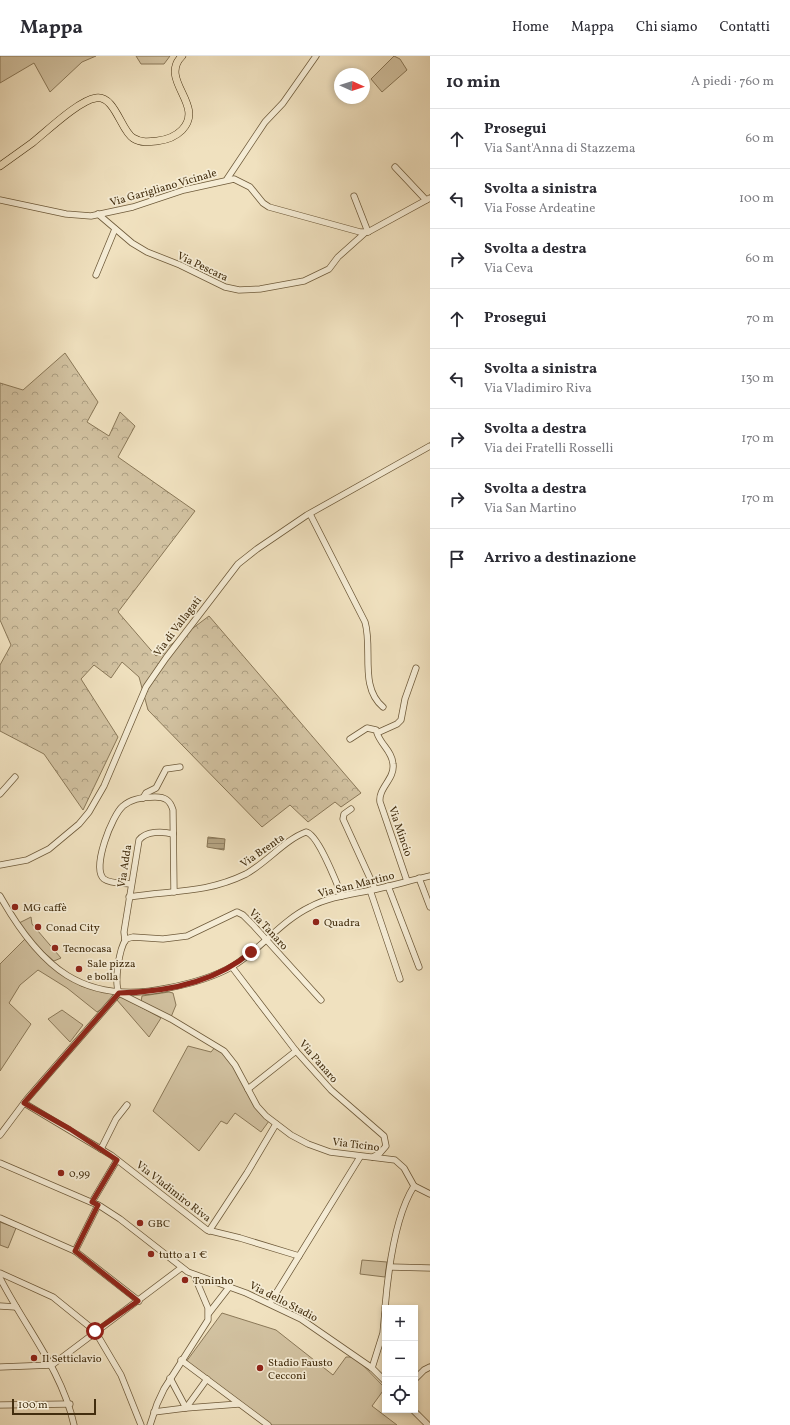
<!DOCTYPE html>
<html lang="it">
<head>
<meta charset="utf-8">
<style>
  :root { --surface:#fff; --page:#f7f7f7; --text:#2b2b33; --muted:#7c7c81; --line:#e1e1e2 }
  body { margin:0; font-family:Vollkorn,serif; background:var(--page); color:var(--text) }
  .controls { position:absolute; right:12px; bottom:12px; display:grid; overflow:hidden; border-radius:0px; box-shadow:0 2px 6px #0003 }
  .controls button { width:36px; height:36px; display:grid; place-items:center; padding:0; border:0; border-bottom:1px solid var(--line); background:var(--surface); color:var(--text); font:20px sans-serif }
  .compass { position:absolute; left:334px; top:12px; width:36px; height:36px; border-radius:50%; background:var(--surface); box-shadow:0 2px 6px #0003; rotate:93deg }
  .scale { position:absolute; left:12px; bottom:10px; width:84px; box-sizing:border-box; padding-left:4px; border:2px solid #422d0e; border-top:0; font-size:11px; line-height:14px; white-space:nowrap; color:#422d0e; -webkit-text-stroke:3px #f5ecd5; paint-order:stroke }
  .stop { position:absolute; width:12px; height:12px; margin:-9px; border:3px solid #8f2418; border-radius:50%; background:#fff }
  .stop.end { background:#8f2418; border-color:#fff; box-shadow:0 1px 4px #0008 }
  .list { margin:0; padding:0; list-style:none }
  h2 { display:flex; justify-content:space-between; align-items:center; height:52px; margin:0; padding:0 16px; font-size:17px }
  h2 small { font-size:13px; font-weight:400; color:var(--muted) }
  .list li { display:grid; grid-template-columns:26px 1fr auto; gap:12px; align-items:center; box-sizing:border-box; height:60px; padding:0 16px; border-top:1px solid var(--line) }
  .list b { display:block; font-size:15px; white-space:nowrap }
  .list p { margin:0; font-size:13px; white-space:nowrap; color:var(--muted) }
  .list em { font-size:13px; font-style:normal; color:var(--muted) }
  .icon { flex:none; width:22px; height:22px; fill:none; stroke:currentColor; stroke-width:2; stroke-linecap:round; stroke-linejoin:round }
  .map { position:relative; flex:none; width:430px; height:1369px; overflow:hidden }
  header { display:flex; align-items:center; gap:24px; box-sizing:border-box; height:56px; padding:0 20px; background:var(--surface); border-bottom:1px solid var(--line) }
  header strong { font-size:19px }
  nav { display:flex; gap:22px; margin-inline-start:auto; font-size:14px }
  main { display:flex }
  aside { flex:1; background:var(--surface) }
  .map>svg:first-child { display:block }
  .green { fill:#d2c2a1; stroke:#8a7858 }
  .forest { fill:url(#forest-crowns); stroke:#8a7858 }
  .water { fill:url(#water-rules); stroke:#877454 }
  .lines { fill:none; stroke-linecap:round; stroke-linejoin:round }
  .minor-casing { stroke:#6e5a3a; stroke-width:7 }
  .major-casing { stroke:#422d0e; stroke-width:8 }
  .minor { stroke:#f5ecd5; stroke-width:5.5 }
  .major { stroke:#f0e1bf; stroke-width:7 }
  .route { stroke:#8f2418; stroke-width:5 }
  .poi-dot { fill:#8f2418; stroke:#f5ecd5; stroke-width:1.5 }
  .labels { text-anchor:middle; stroke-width:3.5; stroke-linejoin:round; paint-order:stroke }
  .street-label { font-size:11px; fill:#422d0e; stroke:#f5ecd5 }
  .poi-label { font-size:11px; fill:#422d0e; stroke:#f5ecd5; text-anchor:start }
</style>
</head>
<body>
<header>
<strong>Mappa</strong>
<nav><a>Home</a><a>Mappa</a><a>Chi siamo</a><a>Contatti</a></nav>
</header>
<main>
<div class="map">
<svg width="430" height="1369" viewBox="0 0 430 1369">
  <defs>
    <pattern id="forest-crowns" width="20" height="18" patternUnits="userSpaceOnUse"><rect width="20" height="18" fill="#d2c2a1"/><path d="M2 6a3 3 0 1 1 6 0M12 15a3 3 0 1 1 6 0" fill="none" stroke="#ac9e82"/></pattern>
    <pattern id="water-rules" width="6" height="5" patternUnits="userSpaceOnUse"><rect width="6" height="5" fill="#b5a483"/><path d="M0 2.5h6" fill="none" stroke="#95866a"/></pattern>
  </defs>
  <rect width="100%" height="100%" fill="#f0e1bf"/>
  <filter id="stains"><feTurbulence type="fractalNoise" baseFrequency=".005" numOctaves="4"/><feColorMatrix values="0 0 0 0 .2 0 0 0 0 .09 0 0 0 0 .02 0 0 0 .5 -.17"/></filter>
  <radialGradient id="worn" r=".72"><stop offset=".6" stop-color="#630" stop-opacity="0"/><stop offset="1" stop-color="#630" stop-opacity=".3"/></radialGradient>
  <g class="green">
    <polygon points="0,0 96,0 82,6 50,36 34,7 0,27"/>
    <polygon points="136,0 170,0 164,8 141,8"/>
    <polygon points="394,0 400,3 407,14 382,36 371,23"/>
    <polygon points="31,861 32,868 61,902 54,905 33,887 19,867"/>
    <polygon points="25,883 48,905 81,930 120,940 97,956 67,932 38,914 20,929 9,947 31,968 0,1015 0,908"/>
    <polygon points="169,936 173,937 176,949 171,961 141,946 142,940"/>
    <polygon points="121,940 161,962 149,981 117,944"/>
    <polygon points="62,954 83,969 70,986 48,963"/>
    <polygon points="188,990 211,996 216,990 232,1004 269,1065 261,1076 235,1057 227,1068 221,1065 199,1095 153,1055"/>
    <polygon points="0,1166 16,1172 8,1192 0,1189"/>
    <polygon points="362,1204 387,1206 385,1221 360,1218"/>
    <polygon points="222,1257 276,1274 333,1319 346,1301 355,1301 385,1332 372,1350 397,1369 269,1369 186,1306"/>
  </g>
  <polygon class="forest" points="65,297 98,346 87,366 109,380 120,356 135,370 118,401 195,455 118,556 156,600 209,560 361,737 341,751 335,746 308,766 290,749 262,771 148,654 139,621 122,606 111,622 94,609 81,623 118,681 83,754 44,698 0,675 0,609 11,589 0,564 0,327 23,334"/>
  <polygon class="water" points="208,781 225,783 224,794 207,791"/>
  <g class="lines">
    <defs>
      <g id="minor">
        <polyline points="395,111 426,144"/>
        <polyline points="227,123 265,66 283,47 316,0"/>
        <polyline points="354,140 368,176"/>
        <polyline points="0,144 66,158 91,160 133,151 184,134 234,123 250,131 263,147 269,151 360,176 368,176 430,142"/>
        <polyline points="98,158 132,187 147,196 180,209 225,231 239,234 260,233 304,225 329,213 338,201 366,176"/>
        <polyline points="96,219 115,173"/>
        <path d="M310 458 365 566C373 593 359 631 383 651"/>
        <polyline points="350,683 367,672 376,674"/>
        <polyline points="0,738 15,721"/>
        <polyline points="143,742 146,737 156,732 166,713 180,711"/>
        <polyline points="351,753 344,758 343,763 375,833"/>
        <polyline points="0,809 27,804 49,793 79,768 89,756 104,730 146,631 166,602 238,508 257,493 307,459 430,390"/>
        <polyline points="419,822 430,851"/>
        <path d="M407 825 380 746C378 732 395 723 393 708 392 695 381 689 377 677L397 668 401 664 405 643 416 612"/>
        <path d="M131 828C123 827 111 828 104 823 91 813 112 759 123 750 132 742 144 741 155 741 165 741 170 744 173 754L174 836"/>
        <polyline points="388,830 419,911"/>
        <polyline points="370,834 400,923"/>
        <path d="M0 840C40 911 83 950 168 932 189 928 214 921 233 910 261 893 281 865 310 851 330 840 355 838 377 833 395 829 412 824 430 820"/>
        <path d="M129 841C171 834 205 838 246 818 266 807 286 783 306 776 318 778 337 828 342 840"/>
        <path d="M125 885 124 876 139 784C146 775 162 775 173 778"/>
        <polyline points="232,911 296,995 331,1034 384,1080 386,1090 380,1097 373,1101"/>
        <path d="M119 937C114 926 119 893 126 883L133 881 163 883 187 880 237 856 243 859 253 869 321 944"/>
        <path d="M121 938 171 963 224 995 235 1009 257 1050 266 1060 291 1079 308 1088 330 1096 395 1104 404 1112 414 1130C395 1160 388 1216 385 1252"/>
        <polyline points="248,1033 296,995"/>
        <polyline points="24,1047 111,1099 207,1174 240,1182 299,1200"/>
        <polyline points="0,1079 27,1043 119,937"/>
        <polyline points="101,1093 116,1063 127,1049"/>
        <polyline points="0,1107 100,1150 120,1163 188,1216 246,1237 301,1263 372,1312 385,1325"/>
        <polyline points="414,1130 430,1138"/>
        <polyline points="92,1146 117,1104"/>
        <polyline points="0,1162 75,1195 139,1245"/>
        <polyline points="209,1175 247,1117 276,1068"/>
        <polyline points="75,1195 98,1149"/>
        <polyline points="391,1211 430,1212"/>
        <polyline points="0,1217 53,1241 95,1275 121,1319 141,1369"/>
        <path d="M0 1222C25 1271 62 1314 74 1369"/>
        <polyline points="270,1247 360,1101"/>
        <polyline points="0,1250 16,1251"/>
        <polyline points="209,1257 230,1230"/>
        <polyline points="181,1304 268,1369"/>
        <polyline points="0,1311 52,1309 181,1212"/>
        <polyline points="372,1312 383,1277 385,1255"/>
        <polyline points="170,1322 186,1352 239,1348"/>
        <polyline points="415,1323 424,1314 430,1311"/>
        <polyline points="0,1349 70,1348"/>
        <polyline points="413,1354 428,1369"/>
        <polyline points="154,1356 186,1352 207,1323"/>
        <polyline points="150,1369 157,1348 164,1333 208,1264 208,1252 194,1219"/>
      </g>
      <path id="major" d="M0 110C11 102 21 95 32 87 46 76 79 44 96 42 115 39 121 75 133 82 141 87 149 86 157 85 166 84 175 81 182 74 206 49 158 24 182 0"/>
    </defs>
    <use href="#minor" class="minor-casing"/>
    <use href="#major" class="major-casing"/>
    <use href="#minor" class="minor"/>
    <use href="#major" class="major"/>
  </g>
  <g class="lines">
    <path class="route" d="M95 1275 138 1245 75 1195 98 1149 92 1146 117 1104 70 1073 24 1047 119 937C165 936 215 927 251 896"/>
  </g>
  <g class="poi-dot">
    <circle cx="15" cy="851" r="4"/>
    <circle cx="316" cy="866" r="4"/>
    <circle cx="38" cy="871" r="4"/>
    <circle cx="55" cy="892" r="4"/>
    <circle cx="79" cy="913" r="4"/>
    <circle cx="61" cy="1117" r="4"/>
    <circle cx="140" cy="1167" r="4"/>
    <circle cx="151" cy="1198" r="4"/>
    <circle cx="185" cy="1224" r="4"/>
    <circle cx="34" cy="1302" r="4"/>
    <circle cx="260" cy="1312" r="4"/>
  </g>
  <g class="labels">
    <g class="street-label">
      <text transform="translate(163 131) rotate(-16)" y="4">Via Garigliano Vicinale</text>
      <text transform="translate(203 210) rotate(25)" y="4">Via Pescara</text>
      <text transform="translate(177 570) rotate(-53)" y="4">Via di Vallagati</text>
      <text transform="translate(401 775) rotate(71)" y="4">Via Mincio</text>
      <text transform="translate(262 794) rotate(-35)" y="4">Via Brenta</text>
      <text transform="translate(124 810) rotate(-81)" y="4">Via Adda</text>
      <text transform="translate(356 828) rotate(-14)" y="4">Via San Martino</text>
      <text transform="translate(269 873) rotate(47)" y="4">Via Tanaro</text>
      <text transform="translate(319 1005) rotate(49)" y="4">Via Panaro</text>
      <text transform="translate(356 1088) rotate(7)" y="4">Via Ticino</text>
      <text transform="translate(174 1135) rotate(38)" y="4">Via Vladimiro Riva</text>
      <text transform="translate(284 1245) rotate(27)" y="4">Via dello Stadio</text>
    </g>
    <g class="poi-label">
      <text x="23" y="855">MG caffè</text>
      <text x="324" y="870">Quadra</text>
      <text x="46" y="875">Conad City</text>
      <text x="63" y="896">Tecnocasa</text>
      <text x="87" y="911">Sale pizza<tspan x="87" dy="13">e bolla</tspan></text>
      <text x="69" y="1121">0,99</text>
      <text x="148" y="1171">GBC</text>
      <text x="159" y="1202">tutto a 1 €</text>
      <text x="193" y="1228">Toninho</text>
      <text x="42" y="1306">Il Setticlavio</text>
      <text x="268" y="1310">Stadio Fausto<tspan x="268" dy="13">Cecconi</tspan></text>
    </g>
  </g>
  <rect width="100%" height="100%" filter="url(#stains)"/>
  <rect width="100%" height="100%" fill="url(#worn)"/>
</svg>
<div class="controls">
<button>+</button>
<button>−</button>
<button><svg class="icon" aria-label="locate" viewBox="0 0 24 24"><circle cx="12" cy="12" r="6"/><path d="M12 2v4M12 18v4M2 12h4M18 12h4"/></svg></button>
</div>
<svg class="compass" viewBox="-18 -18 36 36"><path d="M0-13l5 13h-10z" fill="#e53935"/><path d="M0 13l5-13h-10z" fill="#7c7c81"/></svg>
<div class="scale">100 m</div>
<div class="stop" style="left:95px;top:1275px"></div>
<div class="stop end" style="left:251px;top:896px"></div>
</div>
<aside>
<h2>10 min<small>A piedi · 760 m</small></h2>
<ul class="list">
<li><svg class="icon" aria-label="ahead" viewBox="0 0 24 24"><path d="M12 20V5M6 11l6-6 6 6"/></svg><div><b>Prosegui</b><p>Via Sant'Anna di Stazzema</p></div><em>60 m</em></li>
<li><svg class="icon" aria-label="left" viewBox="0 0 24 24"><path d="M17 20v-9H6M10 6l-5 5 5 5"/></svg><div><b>Svolta a sinistra</b><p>Via Fosse Ardeatine</p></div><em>100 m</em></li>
<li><svg class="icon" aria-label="right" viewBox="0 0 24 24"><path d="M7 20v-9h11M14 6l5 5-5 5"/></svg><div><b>Svolta a destra</b><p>Via Ceva</p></div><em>60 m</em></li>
<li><svg class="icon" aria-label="ahead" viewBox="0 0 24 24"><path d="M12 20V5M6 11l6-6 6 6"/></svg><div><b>Prosegui</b></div><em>70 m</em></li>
<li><svg class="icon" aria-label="left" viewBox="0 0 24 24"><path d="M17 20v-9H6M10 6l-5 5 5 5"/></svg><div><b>Svolta a sinistra</b><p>Via Vladimiro Riva</p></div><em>130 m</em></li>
<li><svg class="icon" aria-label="right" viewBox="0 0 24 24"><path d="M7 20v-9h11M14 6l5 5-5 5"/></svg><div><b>Svolta a destra</b><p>Via dei Fratelli Rosselli</p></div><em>170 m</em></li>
<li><svg class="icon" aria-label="right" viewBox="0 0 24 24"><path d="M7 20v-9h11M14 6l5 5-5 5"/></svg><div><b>Svolta a destra</b><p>Via San Martino</p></div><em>170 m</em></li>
<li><svg class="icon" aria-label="arrive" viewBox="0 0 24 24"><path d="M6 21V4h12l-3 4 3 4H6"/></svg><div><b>Arrivo a destinazione</b></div></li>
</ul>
</aside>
</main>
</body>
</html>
